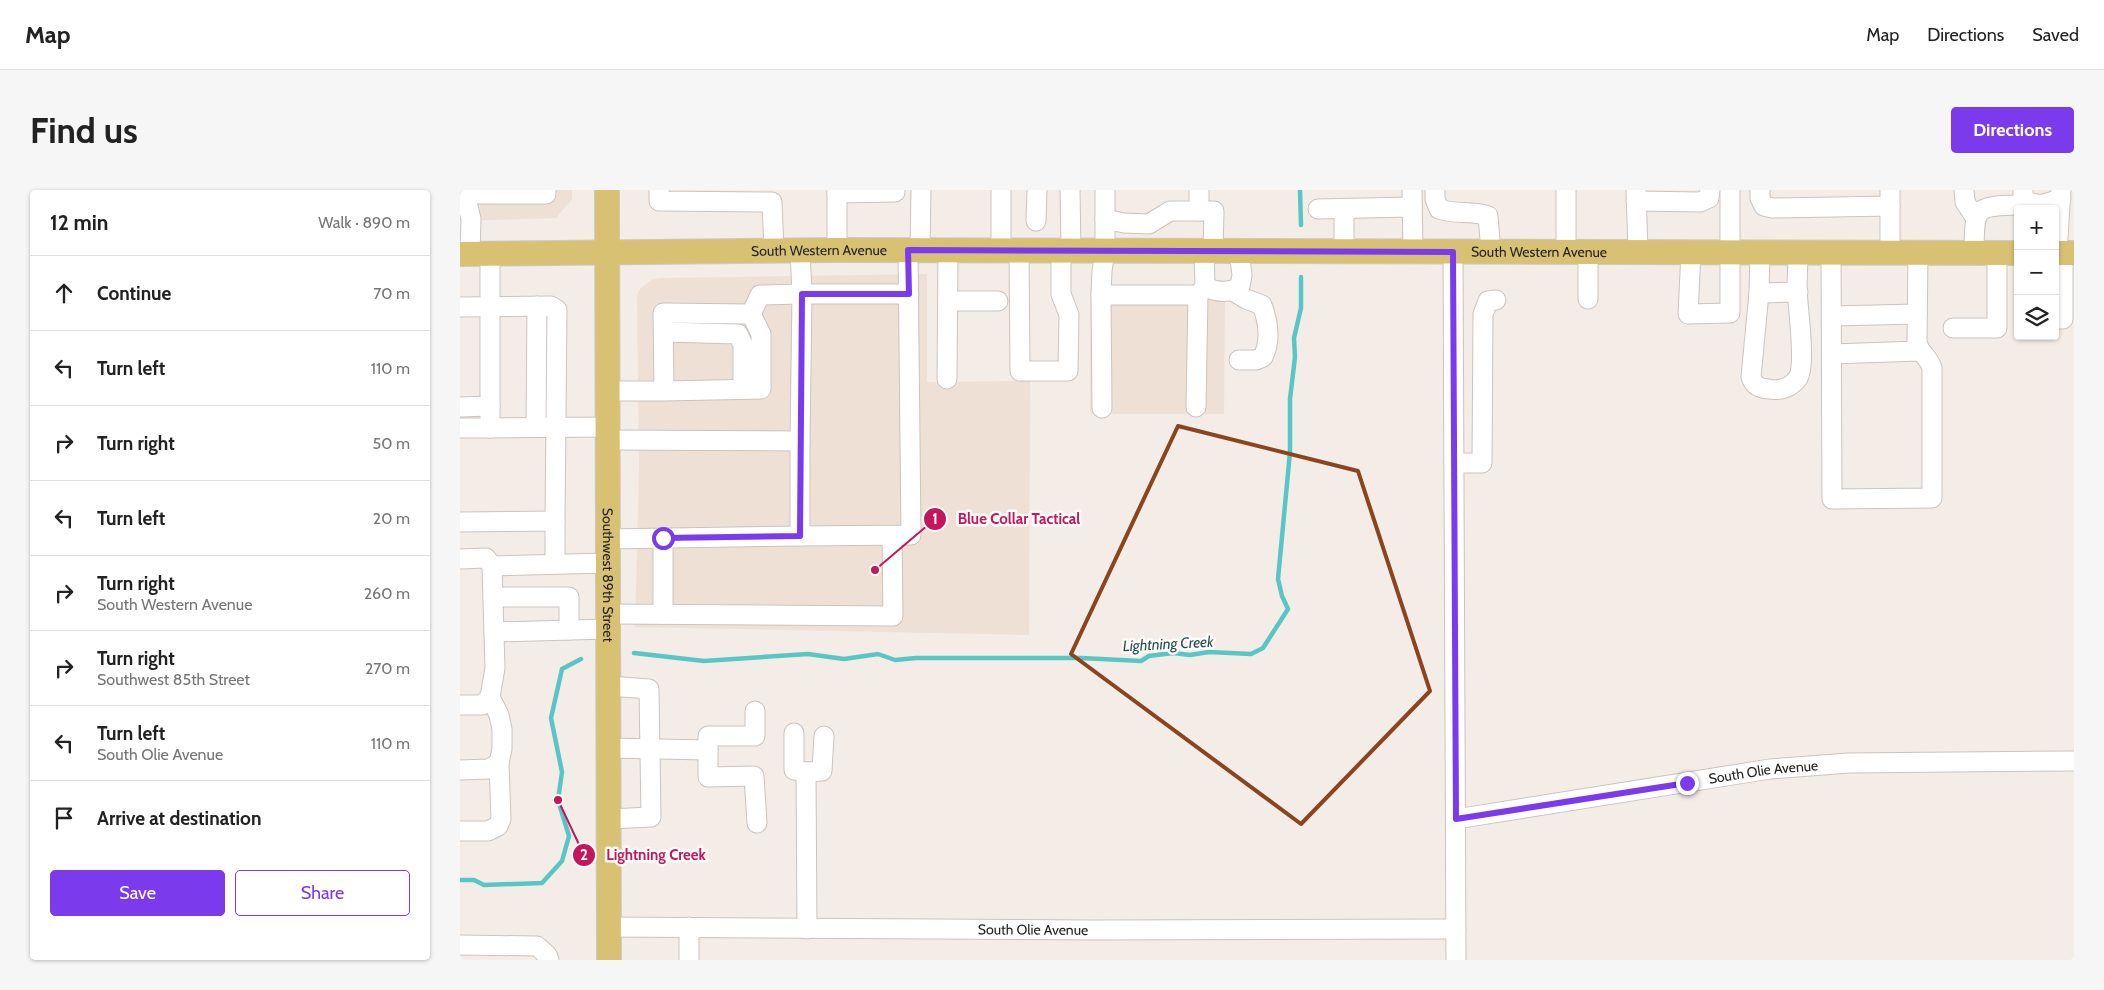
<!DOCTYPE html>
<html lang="en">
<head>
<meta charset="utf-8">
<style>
  :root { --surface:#fff; --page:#f6f6f6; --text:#222; --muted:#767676; --line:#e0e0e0; --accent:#7c3aed }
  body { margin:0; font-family:Cabin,sans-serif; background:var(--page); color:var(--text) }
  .controls { position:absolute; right:15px; top:15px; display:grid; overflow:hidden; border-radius:5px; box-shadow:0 1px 4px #0004 }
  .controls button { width:45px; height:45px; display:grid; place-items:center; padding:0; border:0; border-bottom:1px solid var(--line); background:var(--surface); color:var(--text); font:25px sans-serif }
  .stop { position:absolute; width:15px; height:15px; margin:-11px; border:4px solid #7c3aed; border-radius:50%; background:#fff }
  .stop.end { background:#7c3aed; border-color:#fff; box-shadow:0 1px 5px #0008 }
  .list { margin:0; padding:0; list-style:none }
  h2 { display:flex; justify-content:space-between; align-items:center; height:65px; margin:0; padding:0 20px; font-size:21px }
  h2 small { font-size:16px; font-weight:400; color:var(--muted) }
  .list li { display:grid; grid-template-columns:32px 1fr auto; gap:15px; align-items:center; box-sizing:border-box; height:75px; padding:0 20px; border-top:1px solid var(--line) }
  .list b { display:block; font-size:19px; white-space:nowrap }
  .list p { margin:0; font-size:16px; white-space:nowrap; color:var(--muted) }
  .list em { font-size:16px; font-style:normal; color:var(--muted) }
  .actions { display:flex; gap:10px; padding:15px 20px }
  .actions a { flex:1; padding:11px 0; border:1px solid var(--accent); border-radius:5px; text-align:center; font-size:18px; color:var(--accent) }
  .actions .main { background:var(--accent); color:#fff }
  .icon { flex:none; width:28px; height:28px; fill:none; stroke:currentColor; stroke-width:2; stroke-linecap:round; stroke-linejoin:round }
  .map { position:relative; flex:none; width:1614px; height:770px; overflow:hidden; border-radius:5px }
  header { display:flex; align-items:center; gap:30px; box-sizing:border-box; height:70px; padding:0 25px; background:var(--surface); border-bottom:1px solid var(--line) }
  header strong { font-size:24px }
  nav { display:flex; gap:28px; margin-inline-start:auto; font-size:18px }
  .intro { display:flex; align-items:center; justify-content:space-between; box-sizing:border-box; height:120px; padding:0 30px }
  h1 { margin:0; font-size:35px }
  .button { padding:12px 22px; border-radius:5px; background:var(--accent); color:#fff; font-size:18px; font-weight:700 }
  main { display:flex; gap:30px; padding:0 30px }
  aside { flex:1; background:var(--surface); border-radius:5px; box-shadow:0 1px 4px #0004 }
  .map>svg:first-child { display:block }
  .built { fill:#efe0d6 }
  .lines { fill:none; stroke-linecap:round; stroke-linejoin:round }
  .stream { stroke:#59c6c6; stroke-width:4.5 }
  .minor-casing { stroke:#cbc3be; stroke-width:21 }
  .major-casing { stroke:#cbcaca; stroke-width:26 }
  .minor { stroke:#fff; stroke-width:19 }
  .major { stroke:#d9c174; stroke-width:24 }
  .route { stroke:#7c3aed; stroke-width:6 }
  .marked { fill:none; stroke:#8a441e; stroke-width:4; stroke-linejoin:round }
  .labels { text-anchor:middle; stroke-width:5; stroke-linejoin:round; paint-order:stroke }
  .street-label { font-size:14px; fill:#252321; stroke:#fefbf9 }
  .water-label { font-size:15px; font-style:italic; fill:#225252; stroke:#fefbf9 }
  .leader { fill:none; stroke:#c2185b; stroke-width:2 }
  .callout-dot { fill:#c2185b; stroke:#fefbf9; stroke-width:2 }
  .mark-label { font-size:15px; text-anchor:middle; font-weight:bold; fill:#fff }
  .callout-label { font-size:15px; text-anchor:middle; font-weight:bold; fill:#c2185b; stroke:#fefbf9; stroke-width:5; stroke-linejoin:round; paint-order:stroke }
</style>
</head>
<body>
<header>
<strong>Map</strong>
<nav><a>Map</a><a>Directions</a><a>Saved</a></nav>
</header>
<div class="intro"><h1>Find us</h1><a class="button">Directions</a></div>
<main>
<aside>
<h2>12 min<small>Walk · 890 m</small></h2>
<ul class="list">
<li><svg class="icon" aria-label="ahead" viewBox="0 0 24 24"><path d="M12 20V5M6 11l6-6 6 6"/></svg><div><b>Continue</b></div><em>70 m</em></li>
<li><svg class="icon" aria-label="left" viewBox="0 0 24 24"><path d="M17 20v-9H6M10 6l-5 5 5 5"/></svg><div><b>Turn left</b></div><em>110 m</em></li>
<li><svg class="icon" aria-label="right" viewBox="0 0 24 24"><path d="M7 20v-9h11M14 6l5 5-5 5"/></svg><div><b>Turn right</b></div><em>50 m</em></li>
<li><svg class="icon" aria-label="left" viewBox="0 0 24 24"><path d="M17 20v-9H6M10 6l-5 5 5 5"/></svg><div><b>Turn left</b></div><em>20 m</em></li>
<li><svg class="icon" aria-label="right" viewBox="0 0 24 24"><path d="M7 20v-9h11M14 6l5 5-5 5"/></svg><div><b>Turn right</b><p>South Western Avenue</p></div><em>260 m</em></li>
<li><svg class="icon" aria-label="right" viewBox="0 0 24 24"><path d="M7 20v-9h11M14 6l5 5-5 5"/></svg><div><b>Turn right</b><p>Southwest 85th Street</p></div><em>270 m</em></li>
<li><svg class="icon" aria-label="left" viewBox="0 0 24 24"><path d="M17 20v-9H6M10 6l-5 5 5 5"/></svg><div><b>Turn left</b><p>South Olie Avenue</p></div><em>110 m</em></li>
<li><svg class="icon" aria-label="arrive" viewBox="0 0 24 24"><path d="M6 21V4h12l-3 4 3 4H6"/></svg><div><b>Arrive at destination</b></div></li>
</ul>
<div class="actions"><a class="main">Save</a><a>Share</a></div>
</aside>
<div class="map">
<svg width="1614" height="770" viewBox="0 0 1614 770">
  <rect width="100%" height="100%" fill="#f4ece7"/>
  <g class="built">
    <polygon points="0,0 112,0 112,9 96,28 0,31"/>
    <polygon points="467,84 467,192 570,191 569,445 175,437 179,278 177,106 179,100 191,90 199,88"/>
    <polygon points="630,98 765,98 764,224 630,224"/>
  </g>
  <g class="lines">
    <g class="stream">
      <polyline points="840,0 841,35"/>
      <polyline points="174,463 244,471 348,464 384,469 418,464 435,470 456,468 621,468 681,471 689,466 713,463 730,465 749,462 791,464 803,458 828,419 822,406 818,389 830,262 830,209 835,167 834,148 841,118 841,87"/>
      <polyline points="0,690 14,690 24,695 82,693 102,671 109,646 98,610 102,582 91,528 102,479 121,469"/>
    </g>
    <defs>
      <g id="minor">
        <polyline points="199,0 199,11 312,12 314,61"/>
        <polyline points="377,0 377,60"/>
        <polyline points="541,0 541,60"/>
        <polyline points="610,0 611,60"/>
        <polyline points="739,0 739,21"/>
        <polyline points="952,0 953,61"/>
        <path d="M975 0V9L979 19C995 25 1012 20 1028 26L1031 62"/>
        <polyline points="1176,0 1178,62"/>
        <polyline points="1300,0 1300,8 1304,16 1312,18 1430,16"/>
        <polyline points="1430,0 1430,62"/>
        <polyline points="1504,0 1505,12 1515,27"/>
        <polyline points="377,3 435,2"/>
        <path d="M1563 9C1577 18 1587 14 1601 8"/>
        <polyline points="1176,11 1240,12 1249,8 1250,0"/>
        <polyline points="858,19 952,17"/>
        <polyline points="645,29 664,33 689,34 710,21 754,21 753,61"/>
        <polyline points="576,31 577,0"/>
        <polyline points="460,60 461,0"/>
        <polyline points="559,60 560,181 608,181 609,125 601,104 601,60"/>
        <polyline points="884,61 884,19"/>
        <polyline points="993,62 996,770"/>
        <polyline points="1106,62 1106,0"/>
        <polyline points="1128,62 1128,109"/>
        <polyline points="1231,62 1228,124 1270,123 1270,0"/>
        <path d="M1300 62 1299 103 1291 187C1294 196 1299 198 1308 199 1319 201 1331 198 1338 188 1346 175 1338 118 1337 100 1337 88 1338 75 1338 62"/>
        <path d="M1371 62 1372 309 1472 308V178C1469 167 1459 163 1457 152L1458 62"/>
        <path d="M1514 63C1515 19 1512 16 1557 15L1563 9V0"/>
        <polyline points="1597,63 1601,0"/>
        <polyline points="10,64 11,29 5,4 86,4 86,0"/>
        <polyline points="30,64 30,238 147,237"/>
        <path d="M745 97C757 102 770 104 780 96L782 85 779 61"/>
        <path d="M773 101 786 109 802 115C808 131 811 151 803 167L796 170H779"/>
        <polyline points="1299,103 1338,102"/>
        <polyline points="641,105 738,105"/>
        <polyline points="488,111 538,111"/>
        <polyline points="0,117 91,116 97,120 95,331"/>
        <polyline points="291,124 300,105 342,104 340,60"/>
        <polyline points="1372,126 1457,124"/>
        <polyline points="1595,129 1603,129 1603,63"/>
        <polyline points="1493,138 1537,138 1537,63"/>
        <polyline points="204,142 278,144 283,155 283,199"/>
        <polyline points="1372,164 1460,161"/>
        <polyline points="487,189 488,60"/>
        <polyline points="147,201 204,201 203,123 291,124 301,144 301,199 204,201"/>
        <polyline points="0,217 30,216"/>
        <polyline points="736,217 738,105 745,97 744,60"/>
        <polyline points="642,218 641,105 642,81 645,60 645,0"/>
        <polyline points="76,237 77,116"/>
        <polyline points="0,238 30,238"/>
        <polyline points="147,250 340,251 340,346 148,349"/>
        <polyline points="340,251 342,104 449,104"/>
        <polyline points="994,273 1022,273 1023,124 1028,111 1036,110"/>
        <polyline points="0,332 95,331 95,374"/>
        <polyline points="340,346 451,345 448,60"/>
        <polyline points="0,369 26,368 32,376 35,478 30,507 22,515 0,515"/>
        <polyline points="32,376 148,373"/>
        <polyline points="33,407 109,407 109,440"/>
        <polyline points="148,424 433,426 432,346"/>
        <polyline points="203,424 203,348"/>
        <polyline points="34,442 148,439"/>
        <polyline points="149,496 189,499 191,627 149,629"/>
        <polyline points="334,543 334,580 346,582"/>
        <polyline points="149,558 248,560 248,546 295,546 295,521"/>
        <polyline points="248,560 248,587 294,586 297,633"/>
        <polyline points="0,580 29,579 39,573"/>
        <path id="s1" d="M996 629 1310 579 1389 573 1614 571"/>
        <polyline points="0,641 28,641 38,636 41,629 39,573 42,559 42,539 39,525 30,507"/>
        <path id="s2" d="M149 737 633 740 996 739"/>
        <polyline points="229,737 229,770"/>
        <polyline points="347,739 346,582 362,581 364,546"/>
        <polyline points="0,755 77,756 87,765 89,770"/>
      </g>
      <g id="major">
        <path id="s3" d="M147 0 149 770"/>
        <polyline points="1595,63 1614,63"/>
        <path id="s4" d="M0 64 377 60 1558 63"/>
      </g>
    </defs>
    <use href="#minor" class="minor-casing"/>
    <use href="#major" class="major-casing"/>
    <use href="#minor" class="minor"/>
    <use href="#major" class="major"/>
  </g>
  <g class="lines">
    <polyline class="route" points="203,348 340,346 342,104 449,104 448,60 993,62 996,629 1227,593"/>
  </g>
  <path class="marked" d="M718 236 898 281 970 501 841 634 611 464Z"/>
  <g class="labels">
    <g class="street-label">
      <text dy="5" stroke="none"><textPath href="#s4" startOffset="359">South Western Avenue</textPath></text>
      <text dy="5" stroke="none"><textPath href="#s4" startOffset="1079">South Western Avenue</textPath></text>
      <text dy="5" stroke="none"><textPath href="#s3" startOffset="385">Southwest 89th Street</textPath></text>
      <text dy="5" stroke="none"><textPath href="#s1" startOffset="311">South Olie Avenue</textPath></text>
      <text dy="5" stroke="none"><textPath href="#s2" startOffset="424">South Olie Avenue</textPath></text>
    </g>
    <g class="water-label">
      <text transform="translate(708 454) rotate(-3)" y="5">Lightning Creek</text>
    </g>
  </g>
  <path class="leader" d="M415 380L475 329M98 610L124 665"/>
  <g class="callout-dot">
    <circle cx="415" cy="380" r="5"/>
    <circle cx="98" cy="610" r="5"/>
    <circle cx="475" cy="329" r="12"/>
    <circle cx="124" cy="665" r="12"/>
  </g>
  <g class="mark-label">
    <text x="475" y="334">1</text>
    <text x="124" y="670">2</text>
  </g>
  <g class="callout-label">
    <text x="559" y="334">Blue Collar Tactical</text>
    <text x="196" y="670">Lightning Creek</text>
  </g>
</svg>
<div class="controls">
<button>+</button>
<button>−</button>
<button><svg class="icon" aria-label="layers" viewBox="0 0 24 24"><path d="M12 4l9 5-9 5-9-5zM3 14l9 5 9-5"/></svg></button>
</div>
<div class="stop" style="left:203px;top:348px"></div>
<div class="stop end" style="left:1227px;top:593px"></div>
</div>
</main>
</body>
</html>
